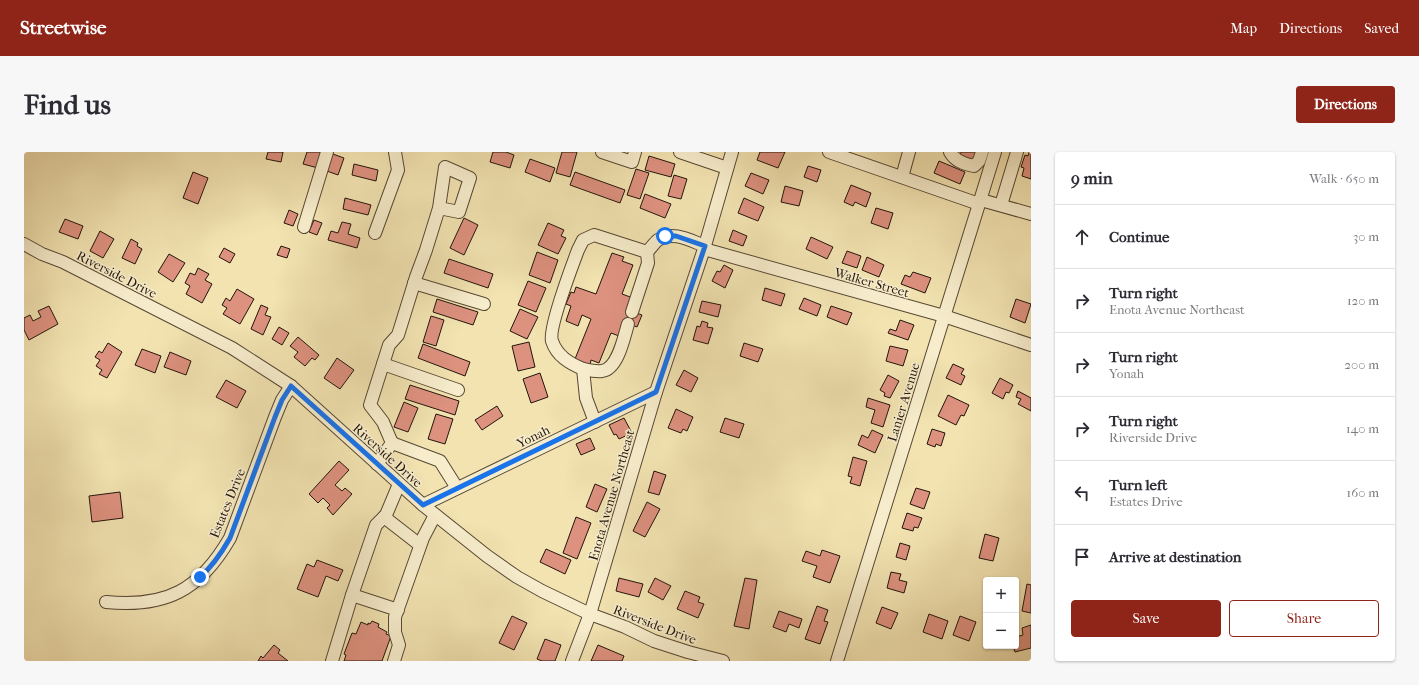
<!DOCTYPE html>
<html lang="en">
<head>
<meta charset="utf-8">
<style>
  :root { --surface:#fff; --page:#f7f7f7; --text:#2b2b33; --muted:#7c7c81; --line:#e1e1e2; --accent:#8f2418 }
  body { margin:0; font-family:"IM FELL French Canon",serif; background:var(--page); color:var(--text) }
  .controls { position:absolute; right:12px; bottom:12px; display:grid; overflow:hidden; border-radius:4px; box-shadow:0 1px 3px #0004 }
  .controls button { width:36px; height:36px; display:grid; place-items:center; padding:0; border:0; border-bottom:1px solid var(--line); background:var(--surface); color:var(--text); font:20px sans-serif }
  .stop { position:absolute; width:12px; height:12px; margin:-9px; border:3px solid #1a73e8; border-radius:50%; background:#fff }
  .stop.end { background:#1a73e8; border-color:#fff; box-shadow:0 1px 4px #0008 }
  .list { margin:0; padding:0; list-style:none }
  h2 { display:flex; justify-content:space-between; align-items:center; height:52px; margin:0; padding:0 16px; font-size:17px }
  h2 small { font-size:13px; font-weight:400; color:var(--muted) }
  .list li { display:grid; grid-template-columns:26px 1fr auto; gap:12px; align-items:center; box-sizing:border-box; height:64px; padding:0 16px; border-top:1px solid var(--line) }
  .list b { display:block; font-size:15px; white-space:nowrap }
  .list p { margin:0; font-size:13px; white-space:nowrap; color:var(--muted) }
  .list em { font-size:13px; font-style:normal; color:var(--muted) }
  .actions { display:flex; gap:8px; padding:12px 16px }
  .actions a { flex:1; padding:9px 0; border:1px solid var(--accent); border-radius:4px; text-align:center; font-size:14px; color:var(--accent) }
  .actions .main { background:var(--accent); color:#fff }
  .icon { flex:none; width:22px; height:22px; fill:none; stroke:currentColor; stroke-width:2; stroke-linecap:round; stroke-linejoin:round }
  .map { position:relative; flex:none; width:1007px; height:509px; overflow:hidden; border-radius:4px }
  header { display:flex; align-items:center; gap:24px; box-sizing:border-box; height:56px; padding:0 20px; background:var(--accent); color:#fff }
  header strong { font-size:19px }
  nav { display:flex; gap:22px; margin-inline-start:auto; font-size:14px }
  .intro { display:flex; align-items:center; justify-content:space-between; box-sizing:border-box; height:96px; padding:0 24px }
  h1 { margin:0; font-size:28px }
  .button { padding:10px 18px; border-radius:4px; background:var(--accent); color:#fff; font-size:14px; font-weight:700 }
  main { display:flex; gap:24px; padding:0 24px }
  aside { flex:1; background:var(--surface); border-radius:4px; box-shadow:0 1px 3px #0004 }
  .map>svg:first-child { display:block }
  .building { fill:#dd917f; stroke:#23150b }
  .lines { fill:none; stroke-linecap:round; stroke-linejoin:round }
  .minor-casing { stroke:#574834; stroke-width:14 }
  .minor { stroke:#f7edcc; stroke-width:12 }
  .route { stroke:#1a73e8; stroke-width:5 }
  .labels { text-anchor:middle; stroke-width:3; stroke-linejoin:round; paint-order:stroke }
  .street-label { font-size:13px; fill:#23150b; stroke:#f7edcc }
</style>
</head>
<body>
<header>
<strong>Streetwise</strong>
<nav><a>Map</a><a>Directions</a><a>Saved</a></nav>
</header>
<div class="intro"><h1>Find us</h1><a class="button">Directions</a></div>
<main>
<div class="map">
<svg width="1007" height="509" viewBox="0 0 1007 509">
  <rect width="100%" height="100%" fill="#f2e3b1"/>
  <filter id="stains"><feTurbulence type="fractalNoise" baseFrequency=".005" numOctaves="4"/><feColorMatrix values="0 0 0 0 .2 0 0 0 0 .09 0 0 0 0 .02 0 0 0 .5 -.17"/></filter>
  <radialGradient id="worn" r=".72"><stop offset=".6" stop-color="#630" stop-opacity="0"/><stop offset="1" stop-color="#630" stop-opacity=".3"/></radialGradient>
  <g class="building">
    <polygon points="244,0 259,0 257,10 242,7"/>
    <polygon points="283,0 298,0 294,16 279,12"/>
    <polygon points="469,0 482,0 490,3 486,16 466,10"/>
    <polygon points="538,0 553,0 546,25 532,21"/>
    <polygon points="736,0 761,0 754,16 733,8"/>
    <polygon points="937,0 955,0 952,11 935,6"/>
    <polygon points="1005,0 1007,0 1007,27 998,24 1000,16 997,15 1001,3 1004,4"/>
    <polygon points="306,1 320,6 314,23 300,18"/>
    <polygon points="625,4 651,12 647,25 621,18"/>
    <polygon points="506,7 531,16 526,30 501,20"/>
    <polygon points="915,9 941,20 936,32 910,21"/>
    <polygon points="330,12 354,18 352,29 328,23"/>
    <polygon points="784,14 797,18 793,30 780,25"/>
    <polygon points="612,17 625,21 616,47 603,43"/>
    <polygon points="169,20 184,26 174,52 159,46"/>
    <polygon points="551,20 601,38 596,51 546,33"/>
    <polygon points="727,21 745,28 739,42 721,34"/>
    <polygon points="650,23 663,27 657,47 644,44"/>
    <polygon points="827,33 847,41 842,55 831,50 829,54 820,50"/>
    <polygon points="761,34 779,39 775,54 757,50"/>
    <polygon points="621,42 647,52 641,66 616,56"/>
    <polygon points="321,46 347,53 344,63 319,57"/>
    <polygon points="720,46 740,55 734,69 714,61"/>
    <polygon points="852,56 869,61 864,77 847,71"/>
    <polygon points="265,58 274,62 269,74 260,71"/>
    <polygon points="440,66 454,73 440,103 426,96"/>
    <polygon points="41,67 59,74 54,87 35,80"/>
    <polygon points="290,68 298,71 293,83 285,80"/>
    <polygon points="318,70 327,72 324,82 336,86 333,96 304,88 307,79 314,81"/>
    <polygon points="524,71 540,78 537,84 542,86 534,102 514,93"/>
    <polygon points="709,78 723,84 719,94 705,89"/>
    <polygon points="76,79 90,87 79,106 66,99"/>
    <polygon points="787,85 809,95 803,107 782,97"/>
    <polygon points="107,87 114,91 113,94 118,97 111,112 98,106"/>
    <polygon points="257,94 266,97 263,106 253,103"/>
    <polygon points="200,96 211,102 206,111 195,105"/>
    <polygon points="823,99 837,104 833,116 818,111"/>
    <polygon points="513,100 534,108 526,131 505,123"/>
    <polygon points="588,101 600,105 598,109 609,113 598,142 609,146 604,158 618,163 613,175 601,170 595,184 587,181 575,211 567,208 566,213 551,207 567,167 558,163 554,174 542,169 547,154 542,152 547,140 550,141 552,135 572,142"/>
    <polygon points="145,102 161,111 149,130 134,120"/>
    <polygon points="843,105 860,113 855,125 838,118"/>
    <polygon points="425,107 469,122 464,136 420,121"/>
    <polygon points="700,113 709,118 701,136 688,129 693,119 696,120"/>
    <polygon points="174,116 185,122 181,128 188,132 178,151 162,142 166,134 161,131 166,121 171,123"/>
    <polygon points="889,120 907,126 901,141 877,132 881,123 886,125"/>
    <polygon points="504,129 522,136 512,160 494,153"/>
    <polygon points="741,136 761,142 757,154 738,148"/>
    <polygon points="213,137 230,147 216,172 199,162 203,156 198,153 202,146 206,149"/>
    <polygon points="780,146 797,153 793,164 775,157"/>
    <polygon points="413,147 454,160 449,173 409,160"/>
    <polygon points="992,147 1007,152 1001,171 986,165"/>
    <polygon points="678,149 697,153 694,165 675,160"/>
    <polygon points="237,153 244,156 241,163 247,165 239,183 227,177"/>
    <polygon points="25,154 34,172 5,188 0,178 0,166 6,163 9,169 17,165 14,159"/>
    <polygon points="807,154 828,161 823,173 803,165"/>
    <polygon points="496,157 514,165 503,187 486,179"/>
    <polygon points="407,164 420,168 412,194 399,190"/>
    <polygon points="876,168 890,173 884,188 864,181 866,177 872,179"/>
    <polygon points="678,169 684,171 683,175 689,176 684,192 669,188 673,174 676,175"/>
    <polygon points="255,175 265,181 258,193 248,187"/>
    <polygon points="274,185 295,203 291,208 288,206 281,214 270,205 274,200 266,194"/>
    <polygon points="505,190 511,215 494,219 488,194"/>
    <polygon points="84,191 98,200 83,226 75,222 78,218 72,214 76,208 71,205 75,199 78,201"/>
    <polygon points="720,191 739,197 734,210 716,204"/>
    <polygon points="399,192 446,210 441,224 394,206"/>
    <polygon points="866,194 884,198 879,214 862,209"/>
    <polygon points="118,197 137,204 131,221 111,213"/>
    <polygon points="146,200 167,209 162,223 140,215"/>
    <polygon points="313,206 330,218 316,237 300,226"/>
    <polygon points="929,212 940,217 937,222 941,224 937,233 922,226"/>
    <polygon points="660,218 674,226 667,240 652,233"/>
    <polygon points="516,221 524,245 507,251 499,227"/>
    <polygon points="864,223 875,229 866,246 860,244 861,241 856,238"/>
    <polygon points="976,226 989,233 985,241 982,240 979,247 968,241"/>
    <polygon points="202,228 222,239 213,256 192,245"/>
    <polygon points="386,233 435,249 431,263 381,247"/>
    <polygon points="994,239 1007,246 1007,259 994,252 997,247 992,245"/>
    <polygon points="924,243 945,253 940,264 937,263 932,273 914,264"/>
    <polygon points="844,246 866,253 859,275 847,271 851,258 842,255"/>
    <polygon points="380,250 394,256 384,280 370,275"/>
    <polygon points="473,254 479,264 458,278 451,268"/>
    <polygon points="652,257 669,265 663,279 659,277 657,281 644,276"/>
    <polygon points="412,262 429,267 421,292 404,287"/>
    <polygon points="600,266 608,281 595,287 592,282 590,283 585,273"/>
    <polygon points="701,266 720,272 715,286 696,280"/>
    <polygon points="908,277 921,281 917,294 912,292 911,295 903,292"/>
    <polygon points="848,278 859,283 851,301 834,293 838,283 844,286"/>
    <polygon points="566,286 571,297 557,303 552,292"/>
    <polygon points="829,305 843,309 836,334 826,331 828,325 824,324"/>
    <polygon points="315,309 325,318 311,333 318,339 321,336 328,342 309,363 303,356 306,353 299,346 294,351 285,342"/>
    <polygon points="630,319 642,323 635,343 624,340"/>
    <polygon points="571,332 583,337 573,360 562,355"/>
    <polygon points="892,336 906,340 900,357 886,352"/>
    <polygon points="96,340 99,366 68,370 65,344"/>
    <polygon points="623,350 636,357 621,385 609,379"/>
    <polygon points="883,361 898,366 894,376 890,375 889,379 878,376"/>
    <polygon points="552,365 567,371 553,407 539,401"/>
    <polygon points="961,382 975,386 969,409 955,406"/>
    <polygon points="876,391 886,394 882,408 872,405"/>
    <polygon points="522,397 547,408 541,422 516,410"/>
    <polygon points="798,398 816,404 806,431 789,425 793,414 778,409 782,399 796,404"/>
    <polygon points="293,408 319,418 314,429 302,424 294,445 273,437 283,412 290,415"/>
    <polygon points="867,420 877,422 875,428 883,430 880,441 863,436"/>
    <polygon points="595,426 619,432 615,445 592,439"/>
    <polygon points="631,426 647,434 639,448 624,440"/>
    <polygon points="721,426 733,428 725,477 710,474"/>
    <polygon points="1003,432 1007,433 1007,461 998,459"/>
    <polygon points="661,439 676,445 674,450 680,452 674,466 653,457"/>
    <polygon points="793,454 804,458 800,469 804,470 796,492 781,487"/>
    <polygon points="858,455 874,461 867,477 852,471"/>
    <polygon points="755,459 778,467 775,476 765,472 762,480 749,475"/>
    <polygon points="905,462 924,469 918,487 899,480"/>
    <polygon points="488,464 503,471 490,498 475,491"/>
    <polygon points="936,464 952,470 945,489 929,483"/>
    <polygon points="348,469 355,472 354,475 363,480 362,482 367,484 358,509 320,509 322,503 320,502 328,481 332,482 337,470 344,473 344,471 346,472"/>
    <polygon points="1007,473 1007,496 991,500 989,494 992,494 992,485 999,483 998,476"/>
    <polygon points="521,487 537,493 531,509 518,509 513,507"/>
    <polygon points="250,493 256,498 254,501 264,509 234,509 237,504 239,506"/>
    <polygon points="574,493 600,504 598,509 567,509"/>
  </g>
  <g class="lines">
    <defs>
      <g id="minor">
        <polyline points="578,0 608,10 611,0"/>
        <polyline points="656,0 703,16"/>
        <polyline points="805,0 955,52"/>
        <path d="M926 0C931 9 940 12 950 14L955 9 958 0"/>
        <polyline points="878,25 885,0"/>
        <polyline points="957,48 1007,62"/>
        <polyline points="977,53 993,0"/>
        <polyline points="280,75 303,0"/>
        <polyline points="351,81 374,18 371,0"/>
        <polyline points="0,92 18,102 39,110 208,196 267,234 399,353 463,404 493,425 518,439 566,462 601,475 630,489 664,500 699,509"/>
        <polyline points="680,97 920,164 1007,193"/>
        <polyline points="390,131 460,152"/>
        <polyline points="608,160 624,111 623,100"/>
        <polyline points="359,212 434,238"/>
        <path d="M559 217C564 218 572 220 578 219 594 217 600 185 604 172"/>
        <path d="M571 270 562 246 559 217C545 211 533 204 528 189 524 177 548 114 554 98L559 88 570 83 623 100C627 96 630 91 634 88 649 78 667 89 681 94"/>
        <polyline points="368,291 416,309 433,336"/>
        <polyline points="353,312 368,291 359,270 346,253 365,193 374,183 392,125 402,98 415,56 421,15 446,26 435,60 415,56"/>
        <polyline points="399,353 632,240"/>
        <polyline points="360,365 396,393"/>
        <polyline points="328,443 374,458"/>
        <path d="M82 450C142 456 176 438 206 386L251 265 258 248 267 234"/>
        <polyline points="308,509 328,443 352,373 362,363 375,332"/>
        <polyline points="370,509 375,493 371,480 371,465 399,386 411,363"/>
        <polyline points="548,509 566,462 632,240 680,97 708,0"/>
        <polyline points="813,509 955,52 971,0"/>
      </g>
    </defs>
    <use href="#minor" class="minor-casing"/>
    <use href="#minor" class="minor"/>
  </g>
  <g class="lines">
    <path class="route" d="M176 425C189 414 198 400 206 386L251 265 258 248 267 234 399 353 632 240 681 94 652 84H641"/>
  </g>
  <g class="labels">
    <g class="street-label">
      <text transform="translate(93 122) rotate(27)" y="5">Riverside Drive</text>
      <text transform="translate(848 130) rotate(16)" y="5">Walker Street</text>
      <text transform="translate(879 250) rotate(-73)" y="5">Lanier Avenue</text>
      <text transform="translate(509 284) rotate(-26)" y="5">Yonah</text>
      <text transform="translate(364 303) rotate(42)" y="5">Riverside Drive</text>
      <text transform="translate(587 343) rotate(-74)" y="5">Enota Avenue Northeast</text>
      <text transform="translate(203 351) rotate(-68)" y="5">Estates Drive</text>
      <text transform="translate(631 472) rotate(21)" y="5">Riverside Drive</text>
    </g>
  </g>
  <rect width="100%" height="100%" filter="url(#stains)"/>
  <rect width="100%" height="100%" fill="url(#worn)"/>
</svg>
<div class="controls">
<button>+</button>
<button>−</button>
</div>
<div class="stop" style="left:641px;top:84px"></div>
<div class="stop end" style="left:176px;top:425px"></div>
</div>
<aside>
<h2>9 min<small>Walk · 650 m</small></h2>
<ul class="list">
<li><svg class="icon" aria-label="ahead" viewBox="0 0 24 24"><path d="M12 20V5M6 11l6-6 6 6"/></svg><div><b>Continue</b></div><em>30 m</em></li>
<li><svg class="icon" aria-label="right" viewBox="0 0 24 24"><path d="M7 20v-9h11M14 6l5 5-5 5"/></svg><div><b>Turn right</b><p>Enota Avenue Northeast</p></div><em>120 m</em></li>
<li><svg class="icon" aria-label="right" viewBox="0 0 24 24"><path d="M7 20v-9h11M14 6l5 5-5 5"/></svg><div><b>Turn right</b><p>Yonah</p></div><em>200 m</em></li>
<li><svg class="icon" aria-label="right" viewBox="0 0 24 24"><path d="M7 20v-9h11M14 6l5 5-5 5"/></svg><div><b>Turn right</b><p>Riverside Drive</p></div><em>140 m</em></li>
<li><svg class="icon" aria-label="left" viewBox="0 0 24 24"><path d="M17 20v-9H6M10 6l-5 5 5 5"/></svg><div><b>Turn left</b><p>Estates Drive</p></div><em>160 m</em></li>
<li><svg class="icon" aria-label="arrive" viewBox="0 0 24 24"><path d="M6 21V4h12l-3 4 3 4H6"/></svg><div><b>Arrive at destination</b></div></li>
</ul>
<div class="actions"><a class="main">Save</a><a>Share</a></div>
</aside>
</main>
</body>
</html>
